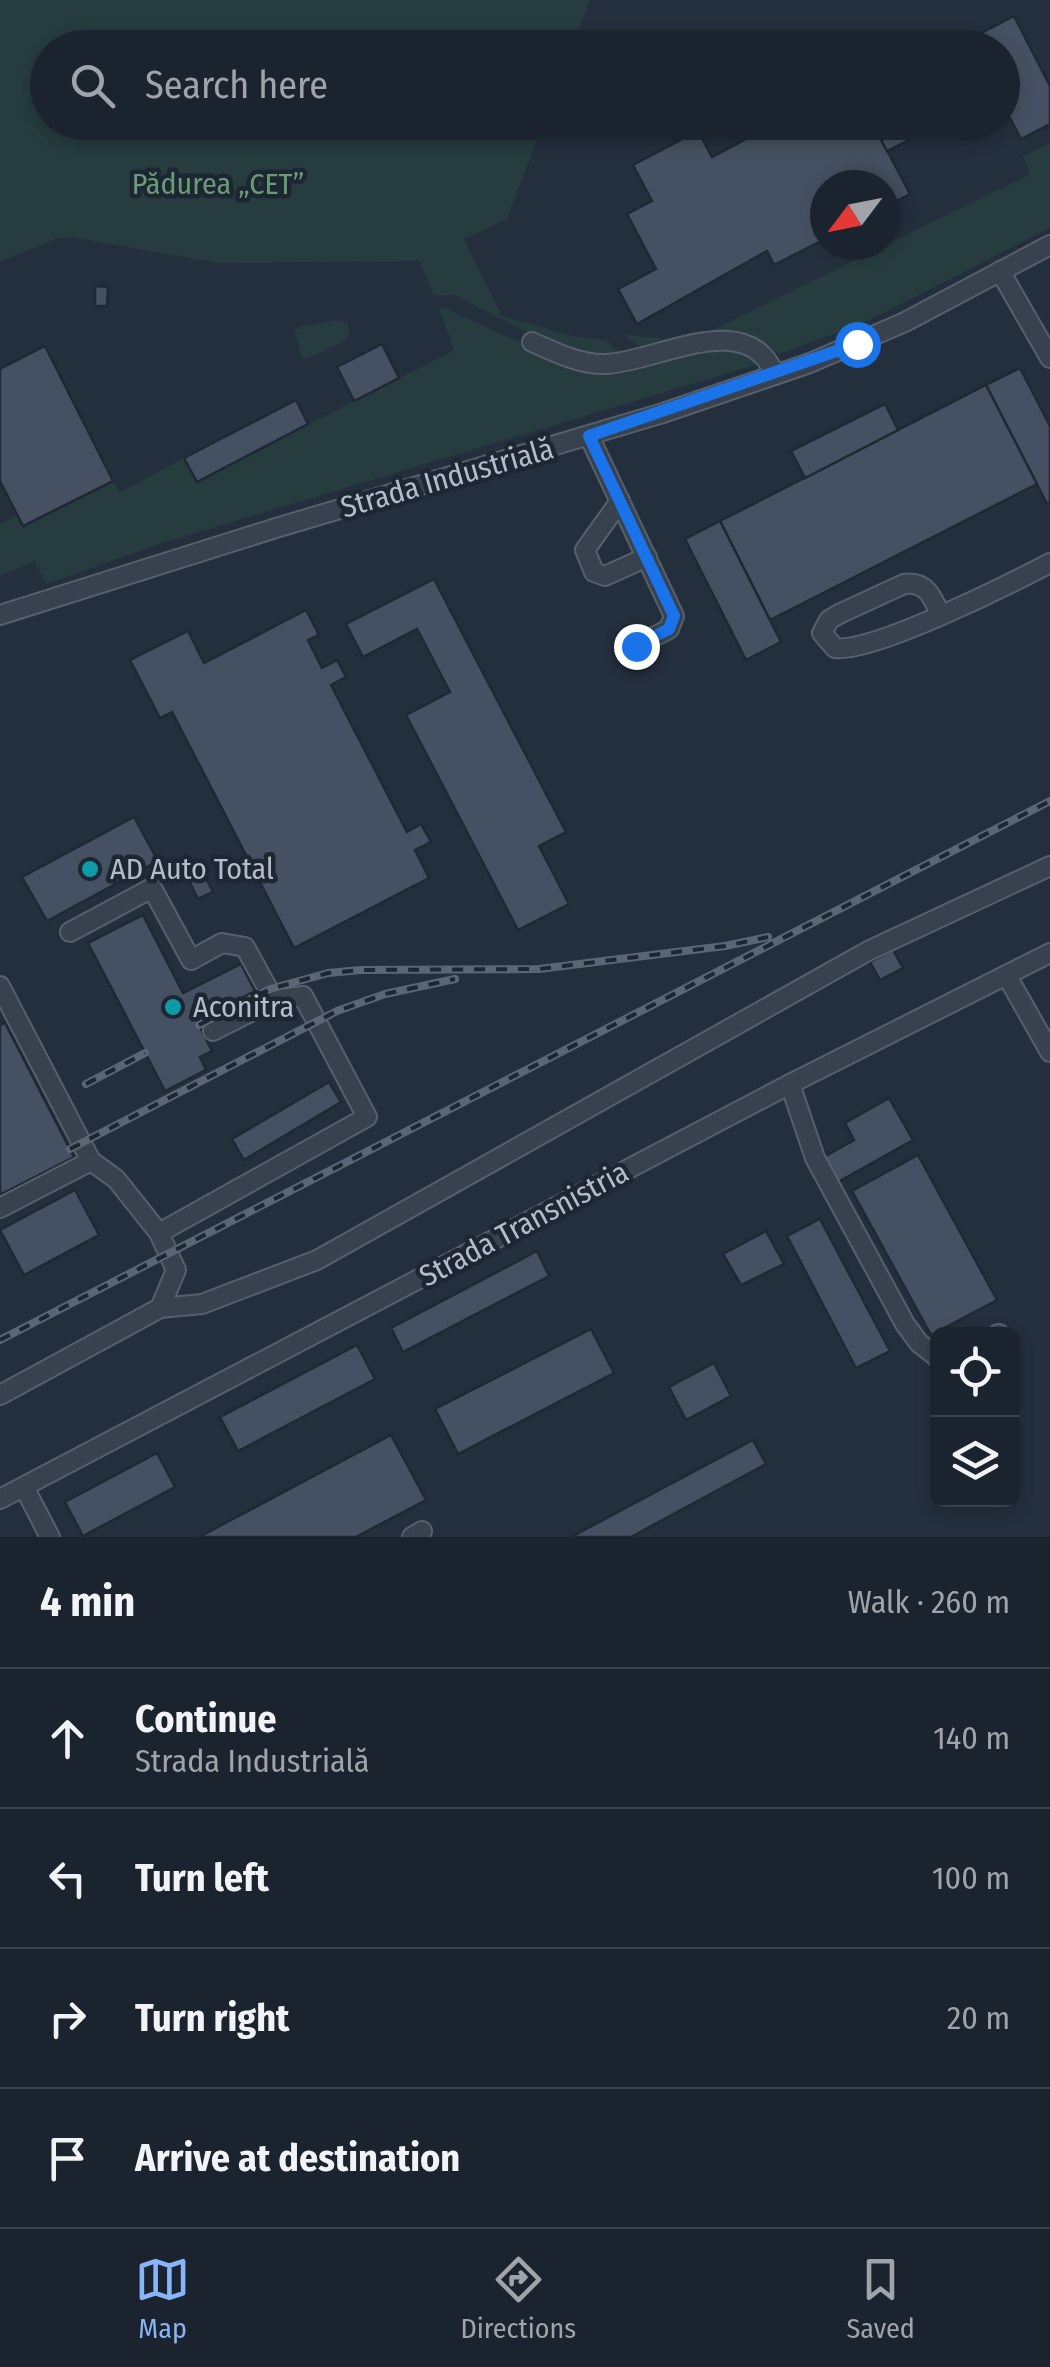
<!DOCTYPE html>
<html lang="en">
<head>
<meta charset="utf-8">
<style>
  :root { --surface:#1b232e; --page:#282f3a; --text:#f1f3f6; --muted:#a0a4aa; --line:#39404a; --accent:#8ab4f8 }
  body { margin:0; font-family:"Fira Sans Condensed",sans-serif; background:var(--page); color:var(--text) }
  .controls { position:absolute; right:30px; bottom:30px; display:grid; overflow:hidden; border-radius:15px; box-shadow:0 5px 15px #0003 }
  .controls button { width:90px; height:90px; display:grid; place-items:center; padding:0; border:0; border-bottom:2px solid var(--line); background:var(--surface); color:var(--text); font:50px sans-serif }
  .compass { position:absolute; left:810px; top:170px; width:90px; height:90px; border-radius:50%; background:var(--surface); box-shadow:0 5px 15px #0003; rotate:238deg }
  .stop { position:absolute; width:30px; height:30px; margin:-22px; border:8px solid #1a73e8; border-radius:50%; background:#fff }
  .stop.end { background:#1a73e8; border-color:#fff; box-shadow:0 2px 10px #0008 }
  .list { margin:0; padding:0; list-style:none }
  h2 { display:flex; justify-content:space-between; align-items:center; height:130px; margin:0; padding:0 40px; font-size:42px }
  h2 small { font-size:32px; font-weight:400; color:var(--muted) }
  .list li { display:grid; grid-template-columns:65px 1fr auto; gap:30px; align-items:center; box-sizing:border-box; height:140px; padding:0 40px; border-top:2px solid var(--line) }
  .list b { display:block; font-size:38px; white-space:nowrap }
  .list p { margin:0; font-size:32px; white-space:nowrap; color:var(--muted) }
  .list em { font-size:32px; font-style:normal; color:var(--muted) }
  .icon { flex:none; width:55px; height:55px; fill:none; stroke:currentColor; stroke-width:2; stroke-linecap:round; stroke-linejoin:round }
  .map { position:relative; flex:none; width:1050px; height:1537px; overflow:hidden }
  .search { position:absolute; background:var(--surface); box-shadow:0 5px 15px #0003; left:30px; right:30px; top:30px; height:110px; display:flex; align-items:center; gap:25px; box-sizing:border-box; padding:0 35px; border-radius:55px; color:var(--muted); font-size:38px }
  .sheet { height:690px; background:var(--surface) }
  nav { display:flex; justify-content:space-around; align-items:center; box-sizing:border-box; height:140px; border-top:2px solid var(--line); background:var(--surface); font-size:28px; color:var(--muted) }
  nav a { display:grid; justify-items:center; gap:5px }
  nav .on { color:var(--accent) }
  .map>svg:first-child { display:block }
  .green { fill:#263c3f }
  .building { fill:#455162; stroke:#1f2835; stroke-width:2.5 }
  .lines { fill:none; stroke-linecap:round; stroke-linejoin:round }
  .minor-casing { stroke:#565f6c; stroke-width:22 }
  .minor { stroke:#38414e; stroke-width:18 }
  .rail-casing { stroke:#5a6575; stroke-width:8 }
  .rail { stroke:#1d2633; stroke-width:4; stroke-dasharray:11; stroke-linecap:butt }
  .route { stroke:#1a73e8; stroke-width:12 }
  .culture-dot { fill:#0f9aa8; stroke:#1d2633; stroke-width:4 }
  .labels { text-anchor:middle; stroke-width:9; stroke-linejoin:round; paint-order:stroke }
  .park-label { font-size:30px; fill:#6b9a76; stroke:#1d2633 }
  .street-label { font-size:30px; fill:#b4bcc9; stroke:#1d2633 }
  .poi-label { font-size:30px; fill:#b4bcc9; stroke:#1d2633; text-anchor:start }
</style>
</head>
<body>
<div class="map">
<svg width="1050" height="1537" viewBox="0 0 1050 1537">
  <rect width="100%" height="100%" fill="#242f3e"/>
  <g class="green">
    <path d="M0 0H590L572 47 48 48V122L543 123 507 219 464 239 502 316 573 336 605 340 624 355C564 358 507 321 455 295L434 296 420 261 218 263 71 237 55 239 0 262Z"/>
    <path d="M1050 143V228L868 321 779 354C731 323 694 337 641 347L621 334 664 339 711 331 1030 174 1023 156Z"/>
    <polygon points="445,308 557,360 738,346 759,358 755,365 159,544 47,584 34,561 0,576 0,524 17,515 23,526 113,481 119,493 184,458 197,482 454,350 439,309"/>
    <polygon points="336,320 347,323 349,333 346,340 307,359 302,358 295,332 299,327"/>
  </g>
  <g class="building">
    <polygon points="1014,16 1050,86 1050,124 1021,139 1002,103 1002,48 974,48 970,39"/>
    <polygon points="778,122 872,122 910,194 885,207 885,185 825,185 825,239 774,265 767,251 637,324 618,289 656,269 627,214 652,201 633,165 698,131 712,157"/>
    <polygon points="899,122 916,122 921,134 887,151 881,140 902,130"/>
    <polygon points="95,286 108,287 107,306 95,306"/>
    <polygon points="382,344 399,378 354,401 337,367"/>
    <polygon points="45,346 113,481 23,526 0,481 0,369"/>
    <polygon points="1020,368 1050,426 1050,503 1047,504 986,385"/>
    <polygon points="986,385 1037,484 770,620 720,521"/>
    <polygon points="296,400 308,424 197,482 184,458"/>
    <polygon points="885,404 898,430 805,478 791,451"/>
    <polygon points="720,521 781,642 746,660 685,539"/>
    <polygon points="434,579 566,832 539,846 569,904 518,930 406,715 450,692 417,629 363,657 346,624"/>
    <polygon points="306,610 319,635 308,640 322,668 337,660 346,677 331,685 407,832 421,824 431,842 415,850 429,878 294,948 172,712 160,718 130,660 188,631 204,663"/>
    <polygon points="134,817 158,861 47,921 22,877"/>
    <polygon points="196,859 213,892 198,899 182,867"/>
    <polygon points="143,915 183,993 241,964 255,991 197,1021 212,1051 200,1057 206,1070 165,1091 88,943"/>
    <polygon points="893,950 903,968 880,980 870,962"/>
    <polygon points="5,1023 74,1157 0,1195 0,1025"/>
    <polygon points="329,1082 341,1102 244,1160 232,1139"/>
    <polygon points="889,1098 913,1140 838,1182 824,1157 854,1140 845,1123"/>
    <polygon points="918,1155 997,1300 931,1335 852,1191"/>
    <polygon points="75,1190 99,1235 24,1275 0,1230"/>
    <polygon points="820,1219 890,1351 856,1368 787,1236"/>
    <polygon points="766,1231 784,1264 741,1285 723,1254"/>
    <polygon points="537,1251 549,1276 403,1352 391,1328"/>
    <polygon points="591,1329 614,1373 458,1454 435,1409"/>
    <polygon points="357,1345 375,1379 238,1451 220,1417"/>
    <polygon points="714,1363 731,1396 686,1420 669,1387"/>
    <polygon points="391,1435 426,1500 356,1537 199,1537"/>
    <polygon points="753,1440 766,1464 631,1537 571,1537"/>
    <polygon points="157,1453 175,1487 83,1536 65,1502"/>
  </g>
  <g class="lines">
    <defs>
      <g id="minor">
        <polyline points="1000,271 1050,358"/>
        <path d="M532 342C555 352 580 365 606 364 657 362 747 306 775 375"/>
        <polyline points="589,436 674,616 669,629 636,646"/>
        <polyline points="620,501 585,550 594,572 605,576 647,557"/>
        <path d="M940 614C932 596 926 581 904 584L839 614 829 620 822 633 835 648C873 653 1010 584 1050 563"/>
        <polyline points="0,615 276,528 663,413 810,363 905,322 1050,245"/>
        <polyline points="1007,976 1050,1052"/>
        <polyline points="0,986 91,1161 116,1179 159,1233"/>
        <polyline points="213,1031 274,1000"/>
        <polyline points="790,1084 815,1158 905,1324 919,1343 938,1358"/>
        <polyline points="0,1208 91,1161"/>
        <polyline points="160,1308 202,1304 317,1260 868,951 1050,866"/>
        <polyline points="998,1334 999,1334"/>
        <polyline points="0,1395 160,1308 176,1270 159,1233 367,1117 303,996 274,1000 245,947 222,943 191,960 152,888 70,932"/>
        <polyline points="24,1487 50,1537"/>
        <polyline points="0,1499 790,1084 1050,953"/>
        <polyline points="412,1537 422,1531"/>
      </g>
    </defs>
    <use href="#minor" class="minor-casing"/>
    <use href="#minor" class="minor"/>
    <defs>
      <g id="rail">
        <polyline points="199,1025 270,989 328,973 361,970 539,969 725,946 768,937"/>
        <polyline points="86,1084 145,1053"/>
        <polyline points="70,1149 337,1011 385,994 455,979"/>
        <polyline points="0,1340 1050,801"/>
      </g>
    </defs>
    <use href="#rail" class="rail-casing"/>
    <use href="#rail" class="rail"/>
  </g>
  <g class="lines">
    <polyline class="route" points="636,646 669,629 674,616 589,436 857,344"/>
  </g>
  <g class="culture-dot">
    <circle cx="90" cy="869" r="10"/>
    <circle cx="173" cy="1007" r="10"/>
  </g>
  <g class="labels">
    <g class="park-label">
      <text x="218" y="194">Pădurea „CET”</text>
    </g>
    <g class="street-label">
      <text transform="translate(447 478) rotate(-16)" y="10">Strada Industrială</text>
      <text transform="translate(524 1224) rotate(-28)" y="10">Strada Transnistria</text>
    </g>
    <g class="poi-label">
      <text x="110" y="879">AD Auto Total</text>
      <text x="193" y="1017">Aconitra</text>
    </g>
  </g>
</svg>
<div class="controls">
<button><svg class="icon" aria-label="locate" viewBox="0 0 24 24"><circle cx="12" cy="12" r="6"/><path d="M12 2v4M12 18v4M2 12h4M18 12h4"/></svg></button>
<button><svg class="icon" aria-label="layers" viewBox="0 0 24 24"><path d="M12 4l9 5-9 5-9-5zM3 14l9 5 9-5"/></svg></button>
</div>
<svg class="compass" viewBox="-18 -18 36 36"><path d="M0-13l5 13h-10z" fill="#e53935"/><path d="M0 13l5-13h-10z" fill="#a0a4aa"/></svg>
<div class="stop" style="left:857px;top:344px"></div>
<div class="stop end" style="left:636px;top:646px"></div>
<div class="search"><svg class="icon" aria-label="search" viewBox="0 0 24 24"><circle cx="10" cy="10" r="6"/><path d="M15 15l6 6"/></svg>Search here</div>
</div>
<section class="sheet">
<h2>4 min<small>Walk · 260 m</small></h2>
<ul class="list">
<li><svg class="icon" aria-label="ahead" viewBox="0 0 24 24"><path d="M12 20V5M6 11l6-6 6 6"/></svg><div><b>Continue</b><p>Strada Industrială</p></div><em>140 m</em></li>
<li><svg class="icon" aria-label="left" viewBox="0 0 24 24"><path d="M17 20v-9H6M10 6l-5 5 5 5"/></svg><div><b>Turn left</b></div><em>100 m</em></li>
<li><svg class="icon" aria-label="right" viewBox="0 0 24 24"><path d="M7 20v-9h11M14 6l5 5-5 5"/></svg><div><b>Turn right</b></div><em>20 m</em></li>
<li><svg class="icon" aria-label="arrive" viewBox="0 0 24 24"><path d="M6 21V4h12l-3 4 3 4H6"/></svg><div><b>Arrive at destination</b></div></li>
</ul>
</section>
<nav>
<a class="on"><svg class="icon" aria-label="map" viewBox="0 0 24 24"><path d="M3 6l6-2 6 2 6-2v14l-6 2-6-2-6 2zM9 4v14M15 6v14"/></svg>Map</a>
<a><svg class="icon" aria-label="directions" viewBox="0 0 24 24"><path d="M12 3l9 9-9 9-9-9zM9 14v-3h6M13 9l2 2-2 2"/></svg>Directions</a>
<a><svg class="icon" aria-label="saved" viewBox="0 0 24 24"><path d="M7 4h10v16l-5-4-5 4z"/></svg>Saved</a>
</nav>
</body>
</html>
